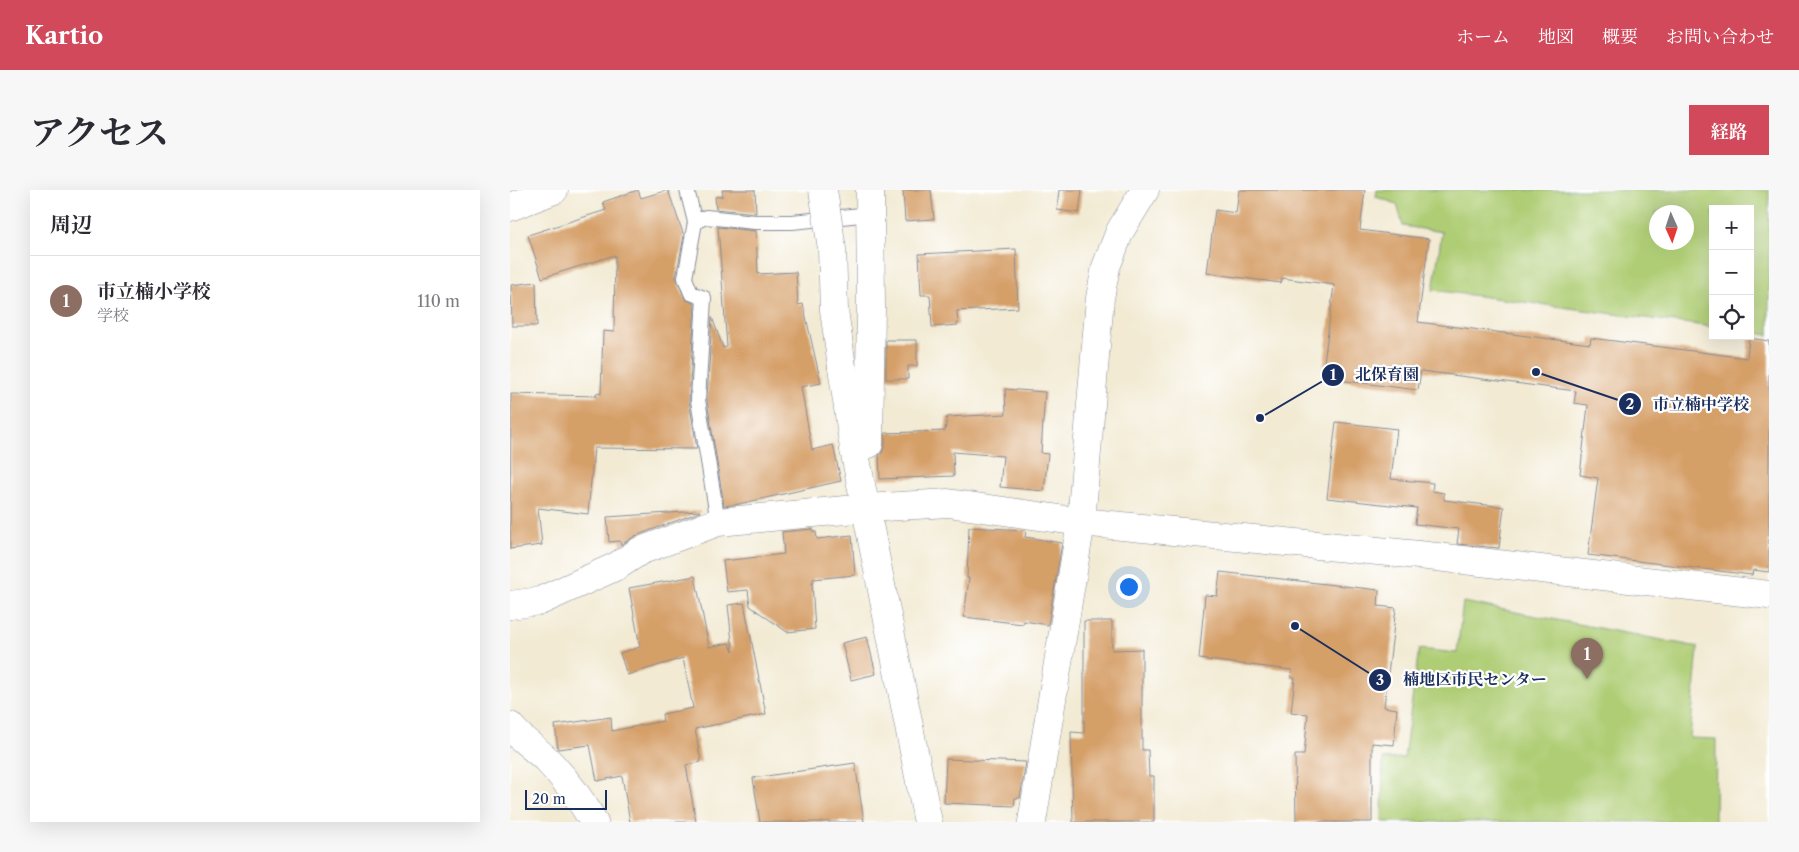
<!DOCTYPE html>
<html lang="ja">
<head>
<meta charset="utf-8">
<style>
  :root { --surface:#fff; --page:#f7f7f7; --text:#2b2b33; --muted:#7c7c81; --line:#e1e1e2; --accent:#d1495b }
  body { margin:0; font-family:"Libre Caslon Text","Noto Serif JP",serif; background:var(--page); color:var(--text) }
  .controls { position:absolute; right:15px; top:15px; display:grid; overflow:hidden; border-radius:0px; box-shadow:0 5px 20px #0002 }
  .controls button { width:45px; height:45px; display:grid; place-items:center; padding:0; border:0; border-bottom:1px solid var(--line); background:var(--surface); color:var(--text); font:25px sans-serif }
  .compass { position:absolute; left:1139px; top:15px; width:45px; height:45px; border-radius:50%; background:var(--surface); box-shadow:0 5px 20px #0002; rotate:177deg }
  .scale { position:absolute; left:15px; bottom:12px; width:82px; box-sizing:border-box; padding-left:5px; border:2px solid #1b2f5e; border-top:0; font-size:14px; line-height:18px; white-space:nowrap; color:#1b2f5e; -webkit-text-stroke:4px #fff; paint-order:stroke }
  .you { position:absolute; left:618px; top:396px; width:18px; height:18px; margin:-12px; border:4px solid #fff; border-radius:50%; background:#1a73e8; box-shadow:0 0 0 8px #1a73e833 }
  .badge { display:grid; place-items:center; width:32px; height:32px; border-radius:50%; background:var(--accent); color:#fff; font-size:16px; font-weight:700 }
  .pin { position:absolute; translate:-50% -41px; filter:drop-shadow(0 1px 2px #0008) }
  .pin::after { content:''; position:absolute; top:26px; width:18px; height:15px; background:inherit; clip-path:polygon(0 0,100% 0,50% 100%) }
  .list { margin:0; padding:0; list-style:none }
  h2 { display:flex; justify-content:space-between; align-items:center; height:65px; margin:0; padding:0 20px; font-size:21px }
  h2 small { font-size:16px; font-weight:400; color:var(--muted) }
  .list li { display:grid; grid-template-columns:32px 1fr auto; gap:15px; align-items:center; box-sizing:border-box; height:90px; padding:0 20px; border-top:1px solid var(--line) }
  .list b { display:block; font-size:19px; white-space:nowrap }
  .list p { margin:0; font-size:16px; white-space:nowrap; color:var(--muted) }
  .list em { font-size:16px; font-style:normal; color:var(--muted) }
  .icon { flex:none; width:28px; height:28px; fill:none; stroke:currentColor; stroke-width:2; stroke-linecap:round; stroke-linejoin:round }
  .map { position:relative; flex:none; width:1259px; height:632px; overflow:hidden; border-radius:0px }
  header { display:flex; align-items:center; gap:30px; box-sizing:border-box; height:70px; padding:0 25px; background:var(--accent); color:#fff }
  header strong { font-size:24px }
  nav { display:flex; gap:28px; margin-inline-start:auto; font-size:18px }
  .intro { display:flex; align-items:center; justify-content:space-between; box-sizing:border-box; height:120px; padding:0 30px }
  h1 { margin:0; font-size:35px }
  .button { padding:12px 22px; border-radius:0px; background:var(--accent); color:#fff; font-size:18px; font-weight:700 }
  main { display:flex; gap:30px; padding:0 30px }
  aside { flex:1; background:var(--surface); border-radius:0px; box-shadow:0 5px 20px #0002 }
  .map>svg:first-child { display:block }
  .green { fill:#afcd74; stroke:#657e69; fill-rule:evenodd }
  .building { fill:#d59f68 }
  .lines { fill:none; stroke-linecap:round; stroke-linejoin:round }
  .service-casing { stroke:#868c98; stroke-width:16 }
  .minor-casing { stroke:#868c98; stroke-width:29 }
  .tertiary-casing { stroke:#868c98; stroke-width:29 }
  .service { stroke:#fff; stroke-width:14 }
  .minor { stroke:#fff; stroke-width:28 }
  .tertiary { stroke:#fff; stroke-width:28 }
  .tertiary-bridge-casing { stroke:#868c98; stroke-width:29; stroke-linecap:butt }
  .tertiary-bridge { stroke:#fff; stroke-width:28 }
  .leader { fill:none; stroke:#1b2f5e; stroke-width:2 }
  .callout-dot { fill:#1b2f5e; stroke:#fff; stroke-width:2 }
  .mark-label { font-size:15px; text-anchor:middle; font-weight:bold; fill:#fff }
  .callout-label { font-size:16px; text-anchor:middle; font-weight:bold; fill:#1b2f5e; stroke:#fff; stroke-width:4.5; stroke-linejoin:round; paint-order:stroke }
</style>
</head>
<body>
<header>
<strong>Kartio</strong>
<nav><a>ホーム</a><a>地図</a><a>概要</a><a>お問い合わせ</a></nav>
</header>
<div class="intro"><h1>アクセス</h1><a class="button">経路</a></div>
<main>
<aside>
<h2>周辺<small></small></h2>
<ul class="list">
<li><span class="badge" style="background:#8d6e63">1</span><div><b>市立楠小学校</b><p>学校</p></div><em>110 m</em></li>
</ul>
</aside>
<div class="map">
<svg width="1259" height="632" viewBox="0 0 1259 632">
  <rect width="100%" height="100%" fill="#fff"/>
  <filter id="ink" filterUnits="userSpaceOnUse"><feTurbulence type="fractalNoise" baseFrequency=".02" numOctaves="2"/><feDisplacementMap in="SourceGraphic" scale="10" xChannelSelector="R" yChannelSelector="G"/><feConvolveMatrix kernelMatrix="1 2 1 2 8 2 1 2 1" color-interpolation-filters="sRGB"/></filter>
  <filter id="wash" filterUnits="userSpaceOnUse"><feTurbulence type="fractalNoise" baseFrequency=".0096" numOctaves="4" result="noise"/><feDisplacementMap in="SourceGraphic" scale="20" xChannelSelector="R" yChannelSelector="G"/><feGaussianBlur stdDeviation="1.12" result="paint"/><feColorMatrix in="noise" values="0 0 0 0 0 0 0 0 0 0 0 0 0 0 0 0 0 1.4 0 .05"/><feComposite in="paint" operator="in"/></filter>
  <g filter="url(#wash)">
    <rect width="100%" height="100%" fill="#f2ead3"/>
    <g class="green">
      <path d="M867 0H1259V145L1240 142V19H1203V137L923 100 932 42 893 36 887 14 866 7ZM1176 22V52H1146V22Z"/>
      <polygon points="953,412 1188,457 1180,548 1206,549 1205,632 872,632 873,569 894,568 909,459 947,463"/>
    </g>
    <g id="blocks">
      <g class="building">
        <polygon points="128,0 131,8 158,0 174,46 166,87 175,109 185,114 179,210 187,259 84,258 78,324 28,318 32,355 0,359 1,204 87,206 86,203 91,204 93,141 104,142 105,65 32,88 18,45 96,20 93,12"/>
        <polygon points="212,0 245,0 246,23 206,19 205,7 213,6"/>
        <polygon points="393,0 421,0 424,29 395,31"/>
        <polygon points="549,0 572,0 569,23 547,20"/>
        <polygon points="729,0 855,0 850,40 919,49 908,132 1080,154 1081,148 1237,168 1239,148 1259,151 1259,382 1243,380 1242,385 1078,365 1088,288 1070,285 1078,215 1064,213 1066,201 911,181 908,200 812,188 824,95 772,88 771,93 697,83 705,20 726,23"/>
        <polygon points="208,37 246,41 248,84 286,82 288,115 293,114 311,193 291,197 302,260 323,255 331,291 229,314 214,316 197,210 202,127 213,158 217,157"/>
        <polygon points="506,59 508,118 447,121 448,135 422,137 420,105 411,105 409,64"/>
        <polygon points="26,92 27,136 2,136 1,95"/>
        <polygon points="376,150 407,150 407,176 398,176 398,189 376,189"/>
        <polygon points="495,199 535,202 531,263 538,264 534,301 490,297 493,266 443,262 444,286 370,289 369,265 372,263 375,255 375,243 435,241 437,227 496,224"/>
        <polygon points="826,232 887,239 881,289 923,293 922,301 934,303 934,310 994,317 989,358 947,354 949,339 905,334 907,318 817,308"/>
        <polygon points="190,321 190,322 125,346 111,355 110,351 99,352 97,327"/>
        <polygon points="459,337 516,340 515,347 552,353 538,435 514,431 513,434 454,427 459,388 457,388"/>
        <polygon points="303,339 303,342 306,342 307,349 342,345 345,385 303,389 303,393 302,393 305,439 277,442 240,416 238,400 217,402 213,371 274,364 272,342"/>
        <polygon points="710,382 869,400 868,416 886,418 874,517 887,519 884,555 862,553 862,632 786,632 785,565 794,565 798,524 781,522 785,488 781,488 782,480 689,469 695,405 707,406"/>
        <polygon points="185,386 199,457 219,453 223,461 218,415 234,413 256,524 185,539 191,572 176,575 186,632 120,632 112,586 87,591 80,555 48,559 45,535 101,527 102,541 153,531 152,524 183,518 173,468 117,485 110,463 130,457 119,398"/>
        <polygon points="574,431 602,431 602,460 632,459 632,560 638,560 639,586 644,586 644,632 563,632 561,542 574,543"/>
        <polygon points="357,447 366,484 341,490 332,453"/>
        <polygon points="436,569 516,572 510,608 505,608 504,616 434,613"/>
        <polygon points="345,573 354,632 250,632 243,588"/>
      </g>
    </g>
  </g>
  <g filter="url(#ink)">
    <use href="#blocks" fill-opacity="0" stroke="#868c98" stroke-width="1"/>
    <g class="lines">
      <defs>
        <g id="service">
          <polyline points="177,0 185,32 175,88 181,103 194,108 188,210 208,332"/>
          <polyline points="185,32 196,27 245,32 282,32 361,24"/>
        </g>
        <g id="minor">
          <polyline points="0,17 44,0"/>
          <polyline points="344,259 359,254 361,117 360,0"/>
          <polyline points="0,415 30,411 107,376 130,361 208,332 357,318 438,313 571,332 909,365 1259,405"/>
          <path d="M0 536C11 550 25 558 37 570 55 588 71 610 84 632"/>
          <polyline points="522,632 571,332 590,108 596,77 610,41 635,0"/>
        </g>
        <polyline id="tertiary" points="332,177 344,259 418,632"/>
      </defs>
      <use href="#service" class="service-casing"/>
      <use href="#minor" class="minor-casing"/>
      <use href="#tertiary" class="tertiary-casing"/>
      <use href="#service" class="service"/>
      <use href="#minor" class="minor"/>
      <use href="#tertiary" class="tertiary"/>
      <defs>
        <polyline id="tertiary-bridge" points="313,0 322,59 324,120 332,177"/>
      </defs>
      <use href="#tertiary-bridge" class="tertiary-bridge-casing"/>
      <use href="#tertiary-bridge" class="tertiary-bridge"/>
    </g>
  </g>
  <path class="leader" d="M750 228L823 185M1026 182L1120 214M785 436L870 490"/>
  <g class="callout-dot">
    <circle cx="750" cy="228" r="5"/>
    <circle cx="1026" cy="182" r="5"/>
    <circle cx="785" cy="436" r="5"/>
    <circle cx="823" cy="185" r="12"/>
    <circle cx="1120" cy="214" r="12"/>
    <circle cx="870" cy="490" r="12"/>
  </g>
  <g class="mark-label">
    <text x="823" y="190">1</text>
    <text x="1120" y="219">2</text>
    <text x="870" y="495">3</text>
  </g>
  <g class="callout-label">
    <text x="877" y="190">北保育園</text>
    <text x="1191" y="220">市立楠中学校</text>
    <text x="965" y="495">楠地区市民センター</text>
  </g>
</svg>
<div class="controls">
<button>+</button>
<button>−</button>
<button><svg class="icon" aria-label="locate" viewBox="0 0 24 24"><circle cx="12" cy="12" r="6"/><path d="M12 2v4M12 18v4M2 12h4M18 12h4"/></svg></button>
</div>
<svg class="compass" viewBox="-18 -18 36 36"><path d="M0-13l5 13h-10z" fill="#e53935"/><path d="M0 13l5-13h-10z" fill="#7c7c81"/></svg>
<div class="scale">20 m</div>
<div class="you"></div>
<div class="pin badge" style="left:1077px;top:489px;background:#8d6e63">1</div>
</div>
</main>
</body>
</html>
